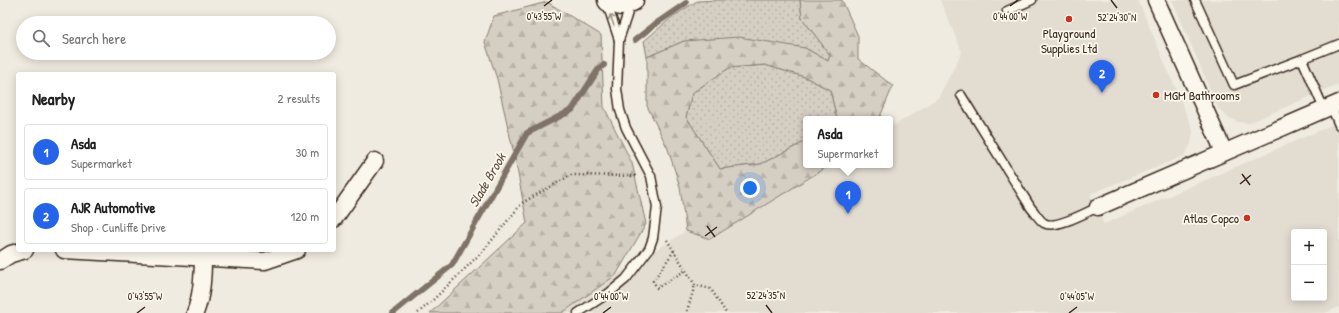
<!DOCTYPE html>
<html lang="en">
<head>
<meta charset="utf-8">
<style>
  :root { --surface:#fff; --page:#f2f2f2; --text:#222; --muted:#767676; --line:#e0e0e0; --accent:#2563eb }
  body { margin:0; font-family:"Patrick Hand",sans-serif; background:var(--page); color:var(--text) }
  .controls { position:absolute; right:12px; bottom:12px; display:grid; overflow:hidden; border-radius:4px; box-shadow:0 2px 10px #0003 }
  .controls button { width:36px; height:36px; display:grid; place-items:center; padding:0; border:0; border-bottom:1px solid var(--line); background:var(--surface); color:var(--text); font:20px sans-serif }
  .you { position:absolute; left:750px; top:188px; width:14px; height:14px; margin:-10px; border:3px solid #fff; border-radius:50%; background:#1a73e8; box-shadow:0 0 0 6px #1a73e833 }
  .badge { display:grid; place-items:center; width:26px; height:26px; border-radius:50%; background:var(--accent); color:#fff; font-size:13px; font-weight:700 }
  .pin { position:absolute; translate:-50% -33px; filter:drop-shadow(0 1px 2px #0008) }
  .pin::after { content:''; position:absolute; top:21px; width:14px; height:12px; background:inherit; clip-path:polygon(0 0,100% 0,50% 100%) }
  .popup { position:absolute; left:803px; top:116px; width:90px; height:52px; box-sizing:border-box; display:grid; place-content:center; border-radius:4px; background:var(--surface); filter:drop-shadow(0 1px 3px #0005); font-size:13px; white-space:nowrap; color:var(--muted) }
  .popup b { font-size:15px; color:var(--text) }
  .popup::after { content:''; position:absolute; left:50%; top:100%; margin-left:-8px; border:8px solid transparent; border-top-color:var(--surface) }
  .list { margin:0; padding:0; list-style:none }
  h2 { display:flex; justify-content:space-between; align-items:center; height:52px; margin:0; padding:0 16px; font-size:17px }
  h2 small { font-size:13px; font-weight:400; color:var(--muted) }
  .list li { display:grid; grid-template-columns:26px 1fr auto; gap:12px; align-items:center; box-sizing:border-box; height:56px; margin:0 8px 8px; padding:0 8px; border:1px solid var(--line); border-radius:4px }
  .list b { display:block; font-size:15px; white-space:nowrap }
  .list p { margin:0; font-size:13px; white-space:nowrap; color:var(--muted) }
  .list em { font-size:13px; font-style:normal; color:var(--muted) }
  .icon { flex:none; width:22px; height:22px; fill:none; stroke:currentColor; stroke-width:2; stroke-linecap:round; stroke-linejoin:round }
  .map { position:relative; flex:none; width:1339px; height:313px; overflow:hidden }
  .search { position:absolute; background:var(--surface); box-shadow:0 2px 10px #0003; left:16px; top:16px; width:320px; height:44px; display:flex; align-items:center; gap:10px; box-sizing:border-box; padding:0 14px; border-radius:22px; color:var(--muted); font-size:15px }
  .panel { position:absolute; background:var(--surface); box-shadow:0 2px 10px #0003; left:16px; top:72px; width:320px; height:180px; border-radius:4px }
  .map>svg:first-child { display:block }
  .built { fill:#e2dcd1; fill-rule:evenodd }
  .grass { fill:url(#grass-dots); stroke:#887c70 }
  .forest { fill:url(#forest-firs); stroke:#887c70 }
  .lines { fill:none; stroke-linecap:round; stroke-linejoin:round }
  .stream { stroke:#7f7367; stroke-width:6 }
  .lane-casing { stroke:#3b2a1e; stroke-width:11 }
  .street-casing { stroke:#3b2a1e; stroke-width:19 }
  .primary-casing { stroke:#3b2a1e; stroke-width:25 }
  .path { stroke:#3b2a1e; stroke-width:2.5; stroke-dasharray:1 3; stroke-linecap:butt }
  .lane { stroke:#fbf7ec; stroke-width:8 }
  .street { stroke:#fbf7ec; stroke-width:16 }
  .primary { stroke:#fbf7ec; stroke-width:22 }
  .oneway { stroke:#9b9085 }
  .ticks { fill:none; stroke:#3b2a1e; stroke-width:1.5 }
  .poi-dot { fill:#c8321e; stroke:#fbf7ec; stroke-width:1.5 }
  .labels { text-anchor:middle; stroke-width:3.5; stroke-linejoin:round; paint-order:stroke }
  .poi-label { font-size:13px; fill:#3b2a1e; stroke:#fbf7ec }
  .water-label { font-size:14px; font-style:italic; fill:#635448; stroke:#fbf7ec }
  .ticks-label { font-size:10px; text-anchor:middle; fill:#3b2a1e; stroke:#fbf7ec; stroke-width:3.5; stroke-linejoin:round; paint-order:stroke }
</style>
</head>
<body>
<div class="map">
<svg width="1339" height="313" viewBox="0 0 1339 313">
  <defs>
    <pattern id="grass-dots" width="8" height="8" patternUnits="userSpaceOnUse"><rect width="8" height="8" fill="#d5cec3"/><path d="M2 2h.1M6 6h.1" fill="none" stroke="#b8b1a7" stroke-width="1.8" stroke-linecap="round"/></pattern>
    <pattern id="forest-firs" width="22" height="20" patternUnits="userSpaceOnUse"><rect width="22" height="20" fill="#d5cec3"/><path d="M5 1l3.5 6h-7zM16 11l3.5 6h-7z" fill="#b8b1a7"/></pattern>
  </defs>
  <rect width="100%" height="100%" fill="#f0ebe0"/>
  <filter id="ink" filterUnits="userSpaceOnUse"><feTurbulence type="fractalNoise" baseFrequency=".025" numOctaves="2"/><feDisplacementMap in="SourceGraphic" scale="8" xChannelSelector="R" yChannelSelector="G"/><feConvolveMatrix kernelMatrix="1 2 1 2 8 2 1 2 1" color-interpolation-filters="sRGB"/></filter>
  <g filter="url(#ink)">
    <g class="built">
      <path d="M940 0H1138L1193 130 1191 144 1184 156 1090 194 1104 224 1339 122V307L1325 313H562L616 275 686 231 710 239 830 165H890V128L938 98 962 52ZM1294 232H1324V298H1294Z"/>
      <polygon points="1172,0 1339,0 1339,84 1249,123 1238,122 1227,117 1218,108"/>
    </g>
    <g class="grass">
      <polygon points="720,0 800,0 802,18 830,55 828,61 805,48 684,41 647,57 644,41 672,17 697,1"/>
      <polygon points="765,65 805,77 830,90 837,119 806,119 806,141 761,164 720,169 686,117 692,93 729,68"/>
    </g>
    <g class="forest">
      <polygon points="800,0 842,0 858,36 858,59 893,86 879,119 837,119 830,90 805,77 765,65 729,68 692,93 686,117 720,169 761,164 806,141 806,165 830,165 710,239 686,231 680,187 668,149 647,106 647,57 684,41 739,37 805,48 828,61 830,55 802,18"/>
      <polygon points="547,2 601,35 604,107 632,163 646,224 616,275 562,313 430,313 527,223 516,163 497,79 485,42 494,16"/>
    </g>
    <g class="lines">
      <g class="stream">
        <polyline points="635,40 654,25 686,3"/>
        <polyline points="393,313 452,265 527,133 572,110 598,70 604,65"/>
      </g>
      <defs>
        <g id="lane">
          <polyline points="1195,0 1234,85 1302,59"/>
          <polyline points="606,1 619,40"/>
          <polyline points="1007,11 1032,0"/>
          <path d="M961 95 1031 208C1035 212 1039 220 1044 223 1055 230 1087 212 1098 207"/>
          <polyline points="1331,106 1339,125"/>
          <polyline points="1324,109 1302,59 1339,44"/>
          <polyline points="578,313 609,293 626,279 649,249 653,238 657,207 651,176 626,128 620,110 617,89 619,40 631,3"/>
        </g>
        <g id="street">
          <polyline points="1156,0 1224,152"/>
          <polyline points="1098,207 1339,103"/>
          <polyline points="334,219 375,161"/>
          <polyline points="64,250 265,261 297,250"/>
          <polyline points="0,261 11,254 25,250"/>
          <path d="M195 313C202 295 203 277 203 257"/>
        </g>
        <polyline id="primary" points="609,0 621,4 632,0"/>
      </defs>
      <use href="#lane" class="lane-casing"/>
      <use href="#street" class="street-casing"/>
      <use href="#primary" class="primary-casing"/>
      <g class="path">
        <polyline points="667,240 695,285 711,289 726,313"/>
        <polyline points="674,251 653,281 657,288 686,270"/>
        <polyline points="687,311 695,285"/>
        <polyline points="418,313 434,299 484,250 522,203 571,175 637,176"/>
      </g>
      <use href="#lane" class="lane"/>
      <use href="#street" class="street"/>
      <use href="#primary" class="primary"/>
    </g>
    <defs><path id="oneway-shaft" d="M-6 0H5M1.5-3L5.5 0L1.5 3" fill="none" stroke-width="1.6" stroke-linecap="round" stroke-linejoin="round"/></defs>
    <use class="oneway" href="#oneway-shaft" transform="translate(612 20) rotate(-108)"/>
  </g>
  <path class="ticks" d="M1111 0 1117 8M544 6 552 0M1010 6 1018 0M1242 174 1250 185M1240 184 1251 175M707 226 715 237M705 236 717 227M766 305 772 313M137 313 145 307M603 313 611 307M1069 313 1077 307"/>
  <g class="poi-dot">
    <circle cx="1069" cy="19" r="4"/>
    <circle cx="1156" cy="95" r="4"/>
    <circle cx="1247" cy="218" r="4"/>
  </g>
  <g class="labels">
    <g class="poi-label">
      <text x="1069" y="38">Playground<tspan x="1069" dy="15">Supplies Ltd</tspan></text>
      <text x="1164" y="100" text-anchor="start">MGM Bathrooms</text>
      <text x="1239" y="223" text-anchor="end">Atlas Copco</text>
    </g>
    <g class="water-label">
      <text transform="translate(487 180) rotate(-60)" y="5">Slade Brook</text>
    </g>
  </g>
  <g class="ticks-label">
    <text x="544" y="20">0°43'55"W</text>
    <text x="1010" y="20">0°44'00"W</text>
    <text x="1117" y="21">52°24'30"N</text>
    <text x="766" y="299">52°24'35"N</text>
    <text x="145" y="300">0°43'55"W</text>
    <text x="611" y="300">0°44'00"W</text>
    <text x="1077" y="300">0°44'05"W</text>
  </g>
</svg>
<div class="controls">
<button>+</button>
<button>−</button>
</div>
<div class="you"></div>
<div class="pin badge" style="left:848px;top:214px">1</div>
<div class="popup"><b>Asda</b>Supermarket</div>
<div class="pin badge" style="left:1102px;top:93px">2</div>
<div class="search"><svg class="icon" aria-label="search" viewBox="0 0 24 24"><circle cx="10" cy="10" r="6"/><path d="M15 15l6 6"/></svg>Search here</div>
<section class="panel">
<h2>Nearby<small>2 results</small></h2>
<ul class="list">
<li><span class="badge">1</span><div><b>Asda</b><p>Supermarket</p></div><em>30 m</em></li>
<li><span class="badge">2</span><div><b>AJR Automotive</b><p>Shop · Cunliffe Drive</p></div><em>120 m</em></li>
</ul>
</section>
</div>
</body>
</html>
